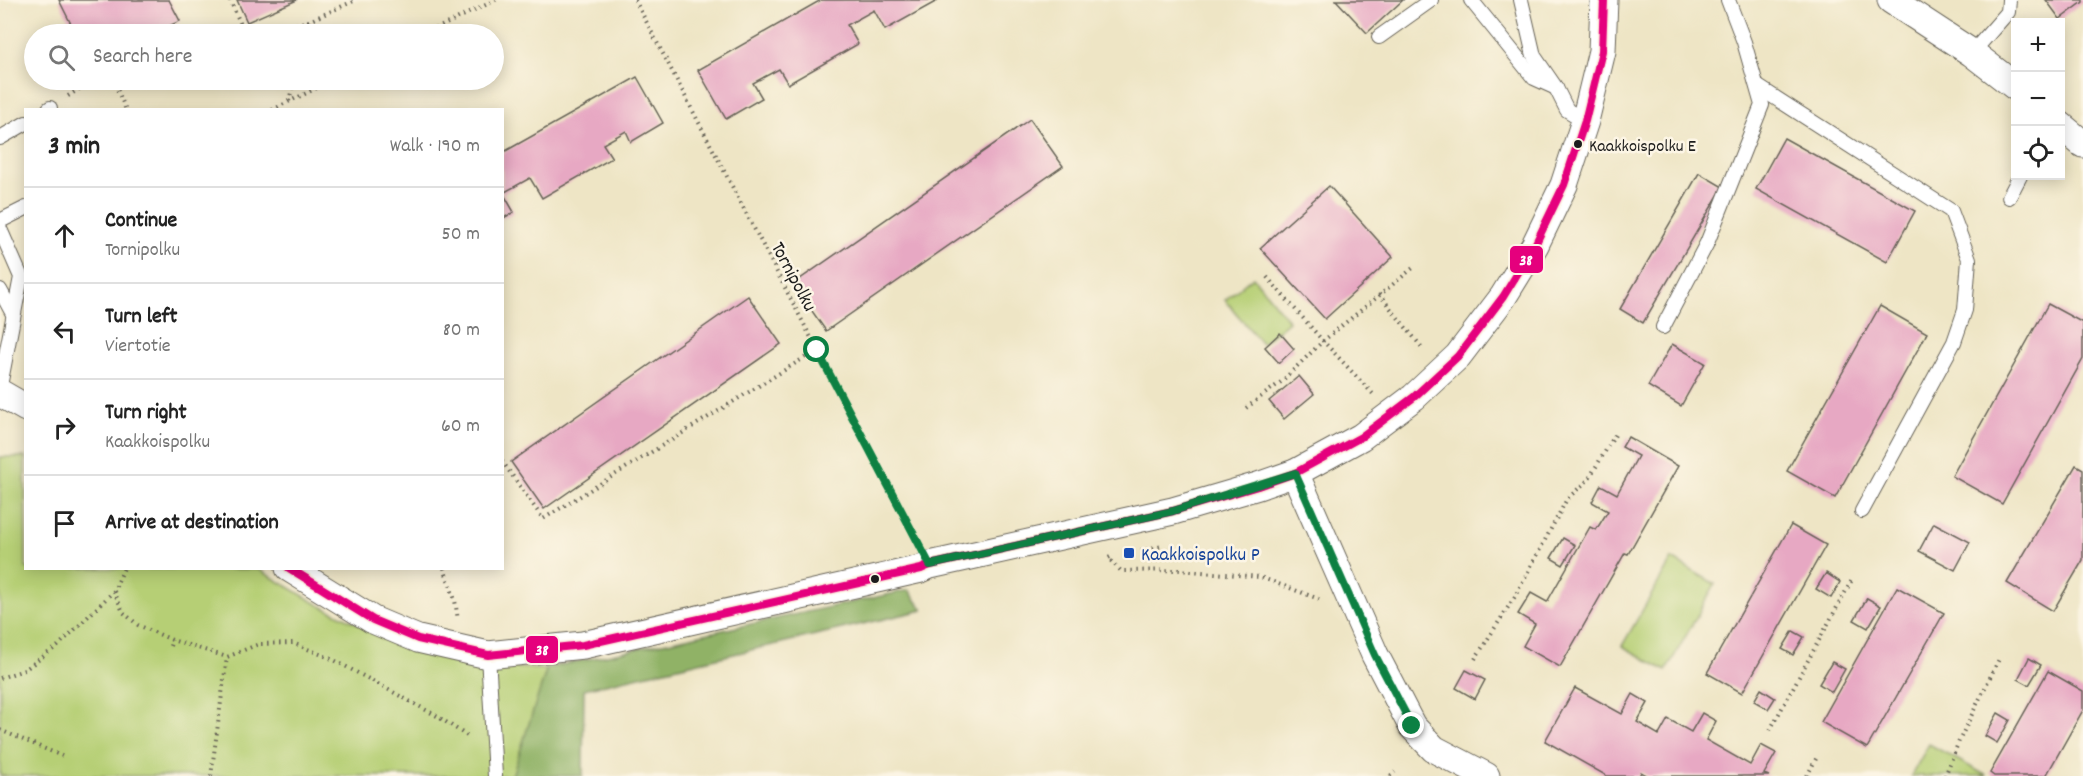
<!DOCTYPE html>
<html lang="en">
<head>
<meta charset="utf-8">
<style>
  :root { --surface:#fff; --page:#f2f2f2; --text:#222; --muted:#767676; --line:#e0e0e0 }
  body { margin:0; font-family:Dekko,sans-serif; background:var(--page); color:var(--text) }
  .controls { position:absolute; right:18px; top:18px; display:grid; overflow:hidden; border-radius:0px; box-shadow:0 3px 15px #0003 }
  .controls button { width:54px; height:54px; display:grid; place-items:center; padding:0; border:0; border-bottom:2px solid var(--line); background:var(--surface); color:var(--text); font:30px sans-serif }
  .stop { position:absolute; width:18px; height:18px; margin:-14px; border:4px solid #0b8043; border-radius:50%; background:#fff }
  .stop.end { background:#0b8043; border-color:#fff; box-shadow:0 2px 6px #0008 }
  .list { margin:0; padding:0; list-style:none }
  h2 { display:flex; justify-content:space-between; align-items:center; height:78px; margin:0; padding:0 24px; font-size:26px }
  h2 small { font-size:20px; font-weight:400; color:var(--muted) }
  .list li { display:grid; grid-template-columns:39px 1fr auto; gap:18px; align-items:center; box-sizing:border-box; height:96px; padding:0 24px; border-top:2px solid var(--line) }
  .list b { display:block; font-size:22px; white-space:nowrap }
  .list p { margin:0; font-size:20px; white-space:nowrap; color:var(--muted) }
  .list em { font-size:20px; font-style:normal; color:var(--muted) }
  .icon { flex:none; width:33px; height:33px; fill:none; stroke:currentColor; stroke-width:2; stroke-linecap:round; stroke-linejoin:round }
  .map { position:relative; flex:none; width:2083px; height:776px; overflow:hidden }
  .search { position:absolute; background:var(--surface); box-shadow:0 3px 15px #0003; left:24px; top:24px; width:480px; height:66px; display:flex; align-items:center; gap:15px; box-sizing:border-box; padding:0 21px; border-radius:33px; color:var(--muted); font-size:22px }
  .panel { position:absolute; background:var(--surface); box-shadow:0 3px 15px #0003; left:24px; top:108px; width:480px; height:462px; border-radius:0px }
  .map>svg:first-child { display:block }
  .green { fill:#b6cf74; stroke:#697648; stroke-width:1.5 }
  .forest { fill:#90b266; stroke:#566741; stroke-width:1.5 }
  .building { fill:#e7a8c3 }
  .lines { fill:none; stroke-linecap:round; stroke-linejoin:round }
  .lane-casing { stroke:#666257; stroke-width:16 }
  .street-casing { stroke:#666257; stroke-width:29 }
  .path { stroke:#666257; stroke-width:4; stroke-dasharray:1.5 4.5; stroke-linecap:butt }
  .lane { stroke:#fff; stroke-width:14 }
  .street { stroke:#fff; stroke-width:27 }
  .bus-1-casing { stroke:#fcf5e5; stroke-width:12 }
  .bus-1 { stroke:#e5007d; stroke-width:8 }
  .route { stroke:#0b8043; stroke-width:8 }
  .bus-dot { fill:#1c1c1c; stroke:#fcf5e5; stroke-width:2 }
  .transit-dot { fill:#1a4fb4; stroke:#fcf5e5; stroke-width:2 }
  .labels { text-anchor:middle; stroke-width:5; stroke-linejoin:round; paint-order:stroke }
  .bus-label { font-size:18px; fill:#1c1c1c; stroke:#fcf5e5; text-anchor:start }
  .street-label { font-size:20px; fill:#1c1c1c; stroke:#fcf5e5 }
  .transit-label { font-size:20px; fill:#164399; stroke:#fcf5e5; text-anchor:start }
  .line-badge { stroke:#fcf5e5; stroke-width:2 }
  .badge-label { font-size:16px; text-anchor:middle; font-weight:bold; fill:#fff }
</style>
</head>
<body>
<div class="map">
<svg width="2083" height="776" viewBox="0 0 2083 776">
  <rect width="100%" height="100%" fill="#fcf5e5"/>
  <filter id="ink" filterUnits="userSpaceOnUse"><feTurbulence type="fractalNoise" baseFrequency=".0167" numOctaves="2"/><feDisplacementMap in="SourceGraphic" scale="12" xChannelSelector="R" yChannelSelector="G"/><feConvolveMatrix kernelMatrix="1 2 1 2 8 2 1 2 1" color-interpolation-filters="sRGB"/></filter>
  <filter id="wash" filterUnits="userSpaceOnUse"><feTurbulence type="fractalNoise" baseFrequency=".008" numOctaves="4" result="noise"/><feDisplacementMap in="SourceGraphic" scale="24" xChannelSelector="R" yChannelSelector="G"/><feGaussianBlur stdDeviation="1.35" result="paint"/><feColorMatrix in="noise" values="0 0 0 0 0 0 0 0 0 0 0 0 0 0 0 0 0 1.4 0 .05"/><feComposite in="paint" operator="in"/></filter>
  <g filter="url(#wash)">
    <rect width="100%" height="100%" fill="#eee5c5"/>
    <g class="green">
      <polygon points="1253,277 1289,321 1262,344 1225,300"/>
      <polygon points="0,457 25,457 26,568 258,569 319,605 415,651 481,665 551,670 545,776 0,776"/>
      <polygon points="1672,559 1715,584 1666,671 1622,646"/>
      <polygon points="1929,744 1987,776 1911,776"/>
    </g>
    <polygon class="forest" points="909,590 923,610 584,689 583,776 512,776 547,668"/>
    <g id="blocks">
      <g class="building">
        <polygon points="59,0 169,0 180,21 152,34 76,34"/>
        <polygon points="237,0 297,0 247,22"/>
        <polygon points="821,0 939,0 885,30 874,10 847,25 858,44 788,84 779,69 753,83 762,98 726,119 698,70"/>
        <polygon points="1336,0 1403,0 1367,33"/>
        <polygon points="2046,0 2083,0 2083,2 2060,19"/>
        <polygon points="637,77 663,123 631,142 626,131 603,144 612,158 542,198 530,178 503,193 514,212 502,219 502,153"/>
        <polygon points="1030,119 1063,166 826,331 793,284"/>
        <polygon points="1784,138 1915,211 1887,262 1756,189"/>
        <polygon points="1699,173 1723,187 1643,323 1620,309"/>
        <polygon points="1329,186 1393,257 1325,319 1260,248"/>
        <polygon points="748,296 781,344 544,509 511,462"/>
        <polygon points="2048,304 2083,323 2083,359 2002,504 1952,476"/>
        <polygon points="1880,306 1927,333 1835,498 1787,471"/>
        <polygon points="1280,333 1294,349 1279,363 1265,347"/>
        <polygon points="1672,344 1705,363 1681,406 1648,386"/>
        <polygon points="1299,376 1314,394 1284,419 1269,401"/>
        <polygon points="1628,437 1678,466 1628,554 1625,553 1560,667 1523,646 1535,624 1518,614 1531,593 1547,602 1590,527 1596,530 1608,511 1592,502 1601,485 1617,494 1638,456 1622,447"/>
        <polygon points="2076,465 2083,469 2083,560 2053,611 2007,583"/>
        <polygon points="1934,523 1970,542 1955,570 1919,551"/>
        <polygon points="1791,525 1826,545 1742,693 1707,673"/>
        <polygon points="1563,538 1575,545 1563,565 1551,558"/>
        <polygon points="1826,573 1840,582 1831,598 1816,589"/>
        <polygon points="1897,587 1944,613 1867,748 1821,722"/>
        <polygon points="1867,598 1881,606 1868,628 1854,620"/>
        <polygon points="1793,631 1804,637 1793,655 1782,649"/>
        <polygon points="2029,658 2041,665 2029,685 2018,679"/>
        <polygon points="1832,662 1845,669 1832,692 1819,684"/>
        <polygon points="1466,670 1485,680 1475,699 1456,688"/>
        <polygon points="2048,671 2083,691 2083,710 2046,776 1994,776 1990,773"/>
        <polygon points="1575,688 1622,714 1633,694 1648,703 1637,722 1659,735 1668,719 1691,732 1702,713 1716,721 1706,740 1750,765 1761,745 1776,753 1764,774 1769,776 1648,776 1641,772 1639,776 1607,776 1545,741"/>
        <polygon points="1761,689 1775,698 1768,709 1754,701"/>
        <polygon points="1998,713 2010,720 1997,743 1985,736"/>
      </g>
    </g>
  </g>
  <g filter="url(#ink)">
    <use href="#blocks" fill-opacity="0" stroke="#666257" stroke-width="1.5"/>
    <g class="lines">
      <defs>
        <g id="lane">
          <polyline points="1471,0 1534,78 1556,88"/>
          <polyline points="1521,0 1534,56 1556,88 1567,110 1585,121"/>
          <polyline points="1379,37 1431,0"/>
          <polyline points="1972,53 2008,12 2009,0"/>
          <polyline points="1757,86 1951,211 1969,259 1965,310 1954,342 1862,511"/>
          <polyline points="48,110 50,108"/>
          <polyline points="0,138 26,123"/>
          <polyline points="2009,197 2020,176"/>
          <polyline points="0,221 26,208"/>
          <polyline points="0,229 21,277 0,386"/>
          <polyline points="0,290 13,314"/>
          <polyline points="1663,327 1707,243 1762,105 1744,42 1728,0"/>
          <polyline points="488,655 495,776"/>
        </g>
        <g id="street">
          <polyline points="1891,0 1972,53 2016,87"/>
          <polyline points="2060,125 2083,144"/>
          <polyline points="0,393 26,408"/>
          <polyline points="1295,473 1375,655 1412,726 1434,749 1486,776"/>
          <polyline points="289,568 373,620 418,639 488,655 583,645 921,569 930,565 1173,511 1258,486 1295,473 1361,437 1414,397 1458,356 1503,297 1535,245 1564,185 1585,121 1602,51 1604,0"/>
        </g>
      </defs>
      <use href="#lane" class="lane-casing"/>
      <use href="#street" class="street-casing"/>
      <g class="path">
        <polyline points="230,0 245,34"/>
        <polyline points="635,0 917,541"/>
        <polyline points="255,34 309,21"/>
        <polyline points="306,34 309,21 356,0"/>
        <polyline points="425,34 496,0"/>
        <polyline points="99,80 114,82 126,110"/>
        <polyline points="68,96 93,80"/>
        <polyline points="289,101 294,80"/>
        <polyline points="272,110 333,80"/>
        <polyline points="1267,277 1323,341 1373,394"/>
        <polyline points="1379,294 1424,350"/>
        <polyline points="1246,408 1281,382 1323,341 1413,268"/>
        <polyline points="502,461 543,519 817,350"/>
        <polyline points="1141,551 1162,546"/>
        <polyline points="1110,557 1108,558 1121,571 1179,570 1260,577 1319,599"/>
        <polyline points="444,568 455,600 458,620"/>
        <polyline points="114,591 123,612 138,625 172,640 227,657 259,644 293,643 332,659 437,716 470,738"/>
        <polyline points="170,646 172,640"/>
        <polyline points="1475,659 1514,598 1567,499 1588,480 1615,435"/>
        <polyline points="0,678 24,670 58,646 114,591 124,568"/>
        <polyline points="0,730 62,756"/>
        <polyline points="1770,730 1853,578"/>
        <polyline points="211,776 227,657"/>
        <polyline points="1390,776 1395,772"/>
        <polyline points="1807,776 1818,755"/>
        <polyline points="1945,776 1959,741 2000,657"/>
      </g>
      <use href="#lane" class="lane"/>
      <use href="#street" class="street"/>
      <defs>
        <polyline id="bus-1" points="289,568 373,620 418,639 488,655 583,645 921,569 930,565 1173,511 1258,486 1295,473 1361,437 1414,397 1458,356 1503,297 1535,245 1564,185 1585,121 1602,51 1604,0"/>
      </defs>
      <use href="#bus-1" class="bus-1-casing"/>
      <use href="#bus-1" class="bus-1"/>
    </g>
  </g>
  <g class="lines" filter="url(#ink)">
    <polyline class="route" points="817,350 930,565 1173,511 1295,473 1375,655 1412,726"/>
  </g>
  <g class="bus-dot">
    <circle cx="1578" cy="144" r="5"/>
    <circle cx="875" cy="579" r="5"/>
  </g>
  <rect class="transit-dot" x="1123" y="547" width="12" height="12" rx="3"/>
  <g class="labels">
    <g class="bus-label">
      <text x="1589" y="151">Kaakkoispolku E</text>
    </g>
    <g class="street-label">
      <text transform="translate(795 276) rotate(62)" y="7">Tornipolku</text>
    </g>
    <g class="transit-label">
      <text x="1141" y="560">Kaakkoispolku P</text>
    </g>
  </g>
  <g class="line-badge">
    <rect x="1509" y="245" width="35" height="29" rx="6" fill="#e5007d"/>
    <rect x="525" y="635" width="34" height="29" rx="6" fill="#e5007d"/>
  </g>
  <g class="badge-label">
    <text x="1526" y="265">38</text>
    <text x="542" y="655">38</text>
  </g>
</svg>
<div class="controls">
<button>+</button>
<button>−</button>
<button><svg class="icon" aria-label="locate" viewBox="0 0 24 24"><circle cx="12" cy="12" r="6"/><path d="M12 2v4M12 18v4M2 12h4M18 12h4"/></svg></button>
</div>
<div class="stop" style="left:817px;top:350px"></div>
<div class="stop end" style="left:1412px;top:726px"></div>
<div class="search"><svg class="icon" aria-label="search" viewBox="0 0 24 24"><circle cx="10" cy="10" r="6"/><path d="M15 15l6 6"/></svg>Search here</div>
<section class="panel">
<h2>3 min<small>Walk · 190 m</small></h2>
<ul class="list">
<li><svg class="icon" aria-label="ahead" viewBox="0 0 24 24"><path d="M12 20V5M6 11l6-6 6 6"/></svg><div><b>Continue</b><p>Tornipolku</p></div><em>50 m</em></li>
<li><svg class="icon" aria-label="left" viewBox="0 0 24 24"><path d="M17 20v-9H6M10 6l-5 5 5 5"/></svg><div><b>Turn left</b><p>Viertotie</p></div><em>80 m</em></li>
<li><svg class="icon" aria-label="right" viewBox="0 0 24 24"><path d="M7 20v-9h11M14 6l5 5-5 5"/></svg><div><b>Turn right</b><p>Kaakkoispolku</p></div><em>60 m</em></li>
<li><svg class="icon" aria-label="arrive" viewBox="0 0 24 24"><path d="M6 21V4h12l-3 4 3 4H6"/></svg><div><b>Arrive at destination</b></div></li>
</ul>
</section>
</div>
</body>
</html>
